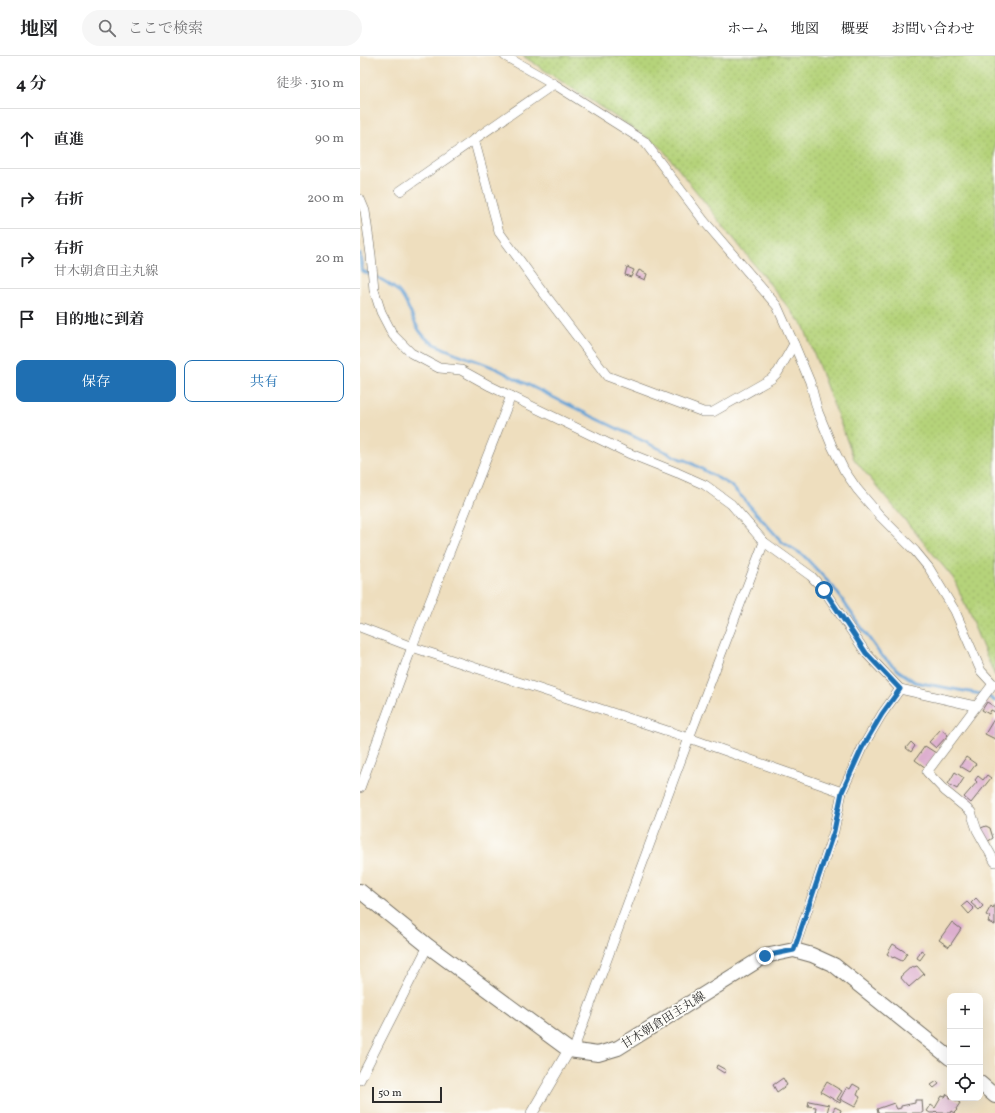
<!DOCTYPE html>
<html lang="ja">
<head>
<meta charset="utf-8">
<style>
  :root { --surface:#fff; --page:#f6f6f6; --text:#202124; --muted:#757577; --line:#e0e0e0; --accent:#1f6fb2 }
  body { margin:0; font-family:Vollkorn,"Noto Serif JP",serif; background:var(--page); color:var(--text) }
  .controls { position:absolute; right:12px; bottom:12px; display:grid; overflow:hidden; border-radius:8px; box-shadow:0 4px 16px #0002 }
  .controls button { width:36px; height:36px; display:grid; place-items:center; padding:0; border:0; border-bottom:1px solid var(--line); background:var(--surface); color:var(--text); font:20px sans-serif }
  .scale { position:absolute; left:12px; bottom:10px; width:70px; box-sizing:border-box; padding-left:4px; border:2px solid #2b2b2b; border-top:0; font-size:11px; line-height:14px; white-space:nowrap; color:#2b2b2b; -webkit-text-stroke:3px #fdfcf7; paint-order:stroke }
  .stop { position:absolute; width:12px; height:12px; margin:-9px; border:3px solid #1f6fb2; border-radius:50%; background:#fff }
  .stop.end { background:#1f6fb2; border-color:#fff; box-shadow:0 1px 4px #0008 }
  .list { margin:0; padding:0; list-style:none }
  h2 { display:flex; justify-content:space-between; align-items:center; height:52px; margin:0; padding:0 16px; font-size:17px }
  h2 small { font-size:13px; font-weight:400; color:var(--muted) }
  .list li { display:grid; grid-template-columns:26px 1fr auto; gap:12px; align-items:center; box-sizing:border-box; height:60px; padding:0 16px; border-top:1px solid var(--line) }
  .list b { display:block; font-size:15px; white-space:nowrap }
  .list p { margin:0; font-size:13px; white-space:nowrap; color:var(--muted) }
  .list em { font-size:13px; font-style:normal; color:var(--muted) }
  .actions { display:flex; gap:8px; padding:12px 16px }
  .actions a { flex:1; padding:9px 0; border:1px solid var(--accent); border-radius:8px; text-align:center; font-size:14px; color:var(--accent) }
  .actions .main { background:var(--accent); color:#fff }
  .icon { flex:none; width:22px; height:22px; fill:none; stroke:currentColor; stroke-width:2; stroke-linecap:round; stroke-linejoin:round }
  .map { position:relative; flex:none; width:635px; height:1057px; overflow:hidden }
  header { display:flex; align-items:center; gap:24px; box-sizing:border-box; height:56px; padding:0 20px; background:var(--surface); border-bottom:1px solid var(--line) }
  header strong { font-size:19px }
  nav { display:flex; gap:22px; margin-inline-start:auto; font-size:14px }
  .search { width:280px; height:36px; background:var(--page); display:flex; align-items:center; gap:10px; box-sizing:border-box; padding:0 14px; border-radius:22px; color:var(--muted); font-size:15px }
  main { display:flex }
  aside { flex:1; background:var(--surface) }
  .map>svg:first-child { display:block }
  .grass { fill:url(#grass-dots); stroke:#707f52 }
  .lines { fill:none; stroke-linecap:round; stroke-linejoin:round }
  .stream { stroke:#629fd3; stroke-width:3 }
  .building { fill:#ddafcf }
  .minor-casing { stroke:#6f6a5e; stroke-width:10 }
  .tertiary-casing { stroke:#6f6a5e; stroke-width:12 }
  .primary-casing { stroke:#6f6a5e; stroke-width:16 }
  .minor { stroke:#fff; stroke-width:9 }
  .tertiary { stroke:#fff; stroke-width:11 }
  .primary { stroke:#fff; stroke-width:14 }
  .route { stroke:#1f6fb2; stroke-width:5 }
  .labels { text-anchor:middle; stroke-width:3.5; stroke-linejoin:round; paint-order:stroke }
  .street-label { font-size:12px; fill:#2b2b2b; stroke:#fdfcf7 }
</style>
</head>
<body>
<header>
<strong>地図</strong>
<div class="search"><svg class="icon" aria-label="search" viewBox="0 0 24 24"><circle cx="10" cy="10" r="6"/><path d="M15 15l6 6"/></svg>ここで検索</div>
<nav><a>ホーム</a><a>地図</a><a>概要</a><a>お問い合わせ</a></nav>
</header>
<main>
<aside>
<h2>4 分<small>徒歩 · 310 m</small></h2>
<ul class="list">
<li><svg class="icon" aria-label="ahead" viewBox="0 0 24 24"><path d="M12 20V5M6 11l6-6 6 6"/></svg><div><b>直進</b></div><em>90 m</em></li>
<li><svg class="icon" aria-label="right" viewBox="0 0 24 24"><path d="M7 20v-9h11M14 6l5 5-5 5"/></svg><div><b>右折</b></div><em>200 m</em></li>
<li><svg class="icon" aria-label="right" viewBox="0 0 24 24"><path d="M7 20v-9h11M14 6l5 5-5 5"/></svg><div><b>右折</b><p>甘木朝倉田主丸線</p></div><em>20 m</em></li>
<li><svg class="icon" aria-label="arrive" viewBox="0 0 24 24"><path d="M6 21V4h12l-3 4 3 4H6"/></svg><div><b>目的地に到着</b></div></li>
</ul>
<div class="actions"><a class="main">保存</a><a>共有</a></div>
</aside>
<div class="map">
<svg width="635" height="1057" viewBox="0 0 635 1057">
  <defs>
    <pattern id="grass-dots" width="8" height="8" patternUnits="userSpaceOnUse"><rect width="8" height="8" fill="#b5d37a"/><path d="M2 2h.1M6 6h.1" fill="none" stroke="#9cb56a" stroke-width="1.8" stroke-linecap="round"/></pattern>
  </defs>
  <rect width="100%" height="100%" fill="#fdfcf7"/>
  <filter id="ink" filterUnits="userSpaceOnUse"><feTurbulence type="fractalNoise" baseFrequency=".025" numOctaves="2"/><feDisplacementMap in="SourceGraphic" scale="8" xChannelSelector="R" yChannelSelector="G"/><feConvolveMatrix kernelMatrix="1 2 1 2 8 2 1 2 1" color-interpolation-filters="sRGB"/></filter>
  <filter id="wash" filterUnits="userSpaceOnUse"><feTurbulence type="fractalNoise" baseFrequency=".012" numOctaves="4" result="noise"/><feDisplacementMap in="SourceGraphic" scale="16" xChannelSelector="R" yChannelSelector="G"/><feGaussianBlur stdDeviation="0.9" result="paint"/><feColorMatrix in="noise" values="0 0 0 0 0 0 0 0 0 0 0 0 0 0 0 0 0 1.4 0 .05"/><feComposite in="paint" operator="in"/></filter>
  <g filter="url(#wash)">
    <rect width="100%" height="100%" fill="#eedebe"/>
    <polygon class="grass" points="163,0 635,0 635,620 594,523 494,403 444,271 300,90"/>
    <g class="lines">
      <g class="stream">
        <polyline points="0,198 2,215 10,218"/>
        <path d="M15 220C23 224 32 230 38 235 53 251 52 276 73 287 94 299 119 304 141 315 201 346 262 375 323 404H326L370 429 381 440 422 486 443 499 461 518 474 532 520 598 539 615 555 626 626 639 635 645"/>
      </g>
    </g>
    <g id="blocks">
      <g class="building">
        <polygon points="267,211 274,214 271,221 265,219"/>
        <polygon points="279,214 287,218 285,224 276,220"/>
        <polygon points="627,646 635,651 635,656 631,654 629,658 622,654"/>
        <polygon points="634,663 635,664 635,683 625,678"/>
        <polygon points="581,673 588,679 576,692 569,686"/>
        <polygon points="551,686 555,690 551,696 546,692"/>
        <polygon points="565,690 576,697 566,712 555,704"/>
        <polygon points="606,701 616,708 610,716 600,710"/>
        <polygon points="595,716 604,722 597,733 588,728"/>
        <polygon points="627,719 631,722 611,747 604,741 617,726 615,724 618,720 623,724"/>
        <polygon points="626,770 630,772 633,782 627,786 621,772"/>
        <polygon points="616,842 623,850 619,854 611,847"/>
        <polygon points="607,846 614,853 609,858 602,850"/>
        <polygon points="635,848 635,869 628,866 630,861 626,859 631,850 633,852"/>
        <polygon points="592,866 601,873 589,891 579,884"/>
        <polygon points="533,888 547,897 542,905 534,901 533,902 527,898"/>
        <polygon points="561,894 565,897 560,904 557,902"/>
        <polygon points="552,910 554,911 557,910 564,918 549,931 540,921"/>
        <polygon points="357,1009 366,1014 364,1017 356,1012"/>
        <polygon points="423,1022 427,1029 417,1036 413,1029"/>
        <polygon points="577,1025 579,1028 574,1032 571,1029"/>
        <polygon points="467,1026 482,1035 477,1043 481,1045 480,1047 461,1036"/>
        <polygon points="493,1028 500,1032 497,1039 500,1041 495,1051 480,1043 487,1031 490,1033"/>
        <polygon points="587,1038 590,1040 590,1042 593,1042 600,1047 596,1053 597,1054 594,1057 591,1055 590,1057 578,1057 576,1055 574,1057 570,1057 567,1055 571,1049 575,1052 582,1040 585,1041"/>
        <polygon points="555,1044 562,1044 563,1057 518,1057 517,1053 534,1047 537,1053 541,1052 541,1050 555,1047"/>
        <polygon points="449,1045 469,1049 467,1057 455,1057 456,1051 448,1050"/>
        <polygon points="475,1051 481,1054 480,1057 472,1057"/>
      </g>
    </g>
  </g>
  <g filter="url(#ink)">
    <use href="#blocks" fill-opacity="0" stroke="#6f6a5e" stroke-width="1"/>
    <g class="lines">
      <defs>
        <g id="minor">
          <polyline points="145,0 194,28 284,85 344,165 417,250 434,288 450,326 458,356 472,390 484,414 497,433 520,460 555,495 569,512 595,555 621,615 633,628 635,628"/>
          <polyline points="114,83 139,176 183,236 247,320 343,356 353,356 411,323 418,316 434,288"/>
          <polyline points="40,135 194,28"/>
          <polyline points="0,143 5,155 11,199 14,234 21,256 33,279 51,297 79,312 101,314 130,330 268,397 318,417 345,429 371,448 404,486 451,520 464,534 506,597 540,633 615,650"/>
          <polyline points="0,571 52,591 329,682 482,736"/>
          <polyline points="633,628 567,716 585,735 611,756 617,774 635,806"/>
          <polyline points="0,732 52,591 151,340"/>
          <polyline points="434,894 474,775 482,736 502,692 522,658 540,633"/>
          <polyline points="213,995 329,682 404,486"/>
          <polyline points="0,1024 68,890"/>
        </g>
        <polyline id="tertiary" points="172,1057 209,994"/>
        <g id="primary">
          <polyline points="0,835 68,890 209,994 238,998 258,992 405,900 434,894 452,899 474,909 590,1002"/>
          <polyline points="620,1027 635,1040"/>
        </g>
      </defs>
      <use href="#minor" class="minor-casing"/>
      <use href="#tertiary" class="tertiary-casing"/>
      <use href="#primary" class="primary-casing"/>
      <use href="#minor" class="minor"/>
      <use href="#tertiary" class="tertiary"/>
      <use href="#primary" class="primary"/>
    </g>
  </g>
  <g class="lines" filter="url(#ink)">
    <polyline class="route" points="405,900 434,894 474,775 482,736 502,692 522,658 540,633 506,597 464,534"/>
  </g>
  <g class="labels">
    <g class="street-label">
      <text transform="translate(303 964) rotate(-32)" y="4">甘木朝倉田主丸線</text>
    </g>
  </g>
</svg>
<div class="controls">
<button>+</button>
<button>−</button>
<button><svg class="icon" aria-label="locate" viewBox="0 0 24 24"><circle cx="12" cy="12" r="6"/><path d="M12 2v4M12 18v4M2 12h4M18 12h4"/></svg></button>
</div>
<div class="scale">50 m</div>
<div class="stop" style="left:464px;top:534px"></div>
<div class="stop end" style="left:405px;top:900px"></div>
</div>
</main>
</body>
</html>
